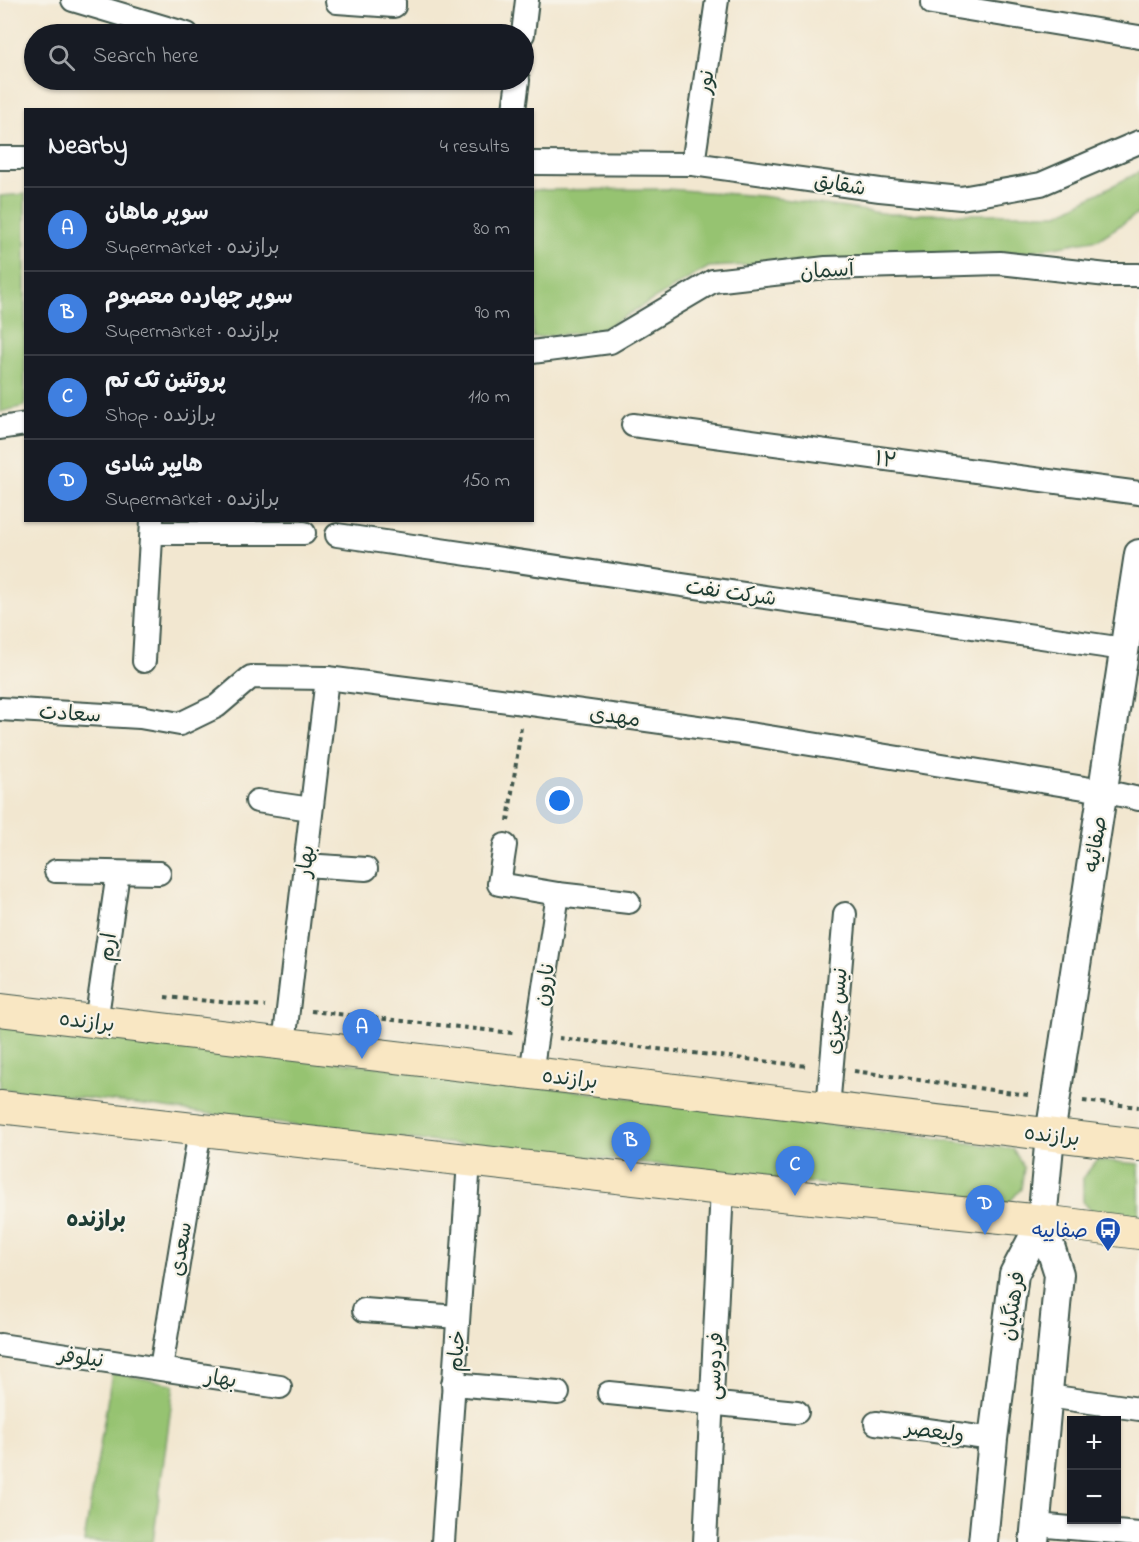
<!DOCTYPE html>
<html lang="en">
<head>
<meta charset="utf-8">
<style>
  :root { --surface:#171b24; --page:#20242c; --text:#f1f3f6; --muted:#9ea1a6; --line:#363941; --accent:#0b8043 }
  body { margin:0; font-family:"Indie Flower","Playpen Sans Arabic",sans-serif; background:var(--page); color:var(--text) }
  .controls { position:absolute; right:18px; bottom:18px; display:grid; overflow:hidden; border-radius:0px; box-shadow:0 2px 4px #0004 }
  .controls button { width:54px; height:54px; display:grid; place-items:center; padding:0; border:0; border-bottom:2px solid var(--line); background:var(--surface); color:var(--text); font:30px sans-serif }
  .you { position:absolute; left:560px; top:801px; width:21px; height:21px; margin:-15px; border:4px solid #fff; border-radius:50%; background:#1a73e8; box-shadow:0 0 0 9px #1a73e833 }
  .badge { display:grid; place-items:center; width:39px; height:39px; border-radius:50%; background:var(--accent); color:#fff; font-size:20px; font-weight:700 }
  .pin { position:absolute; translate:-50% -50px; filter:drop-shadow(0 2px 3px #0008) }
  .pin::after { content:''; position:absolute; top:32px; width:21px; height:18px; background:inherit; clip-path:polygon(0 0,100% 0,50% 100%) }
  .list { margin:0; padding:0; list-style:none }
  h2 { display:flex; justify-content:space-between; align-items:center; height:78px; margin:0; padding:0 24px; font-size:26px }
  h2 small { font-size:20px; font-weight:400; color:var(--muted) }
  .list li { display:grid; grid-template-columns:39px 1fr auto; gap:18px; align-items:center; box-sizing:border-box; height:84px; padding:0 24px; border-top:2px solid var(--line) }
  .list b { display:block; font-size:22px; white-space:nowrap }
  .list p { margin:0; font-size:20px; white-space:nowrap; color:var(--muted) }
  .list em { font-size:20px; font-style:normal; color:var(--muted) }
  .icon { flex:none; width:33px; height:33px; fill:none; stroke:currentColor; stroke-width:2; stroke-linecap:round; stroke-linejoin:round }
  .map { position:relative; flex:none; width:1139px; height:1542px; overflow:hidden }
  .search { position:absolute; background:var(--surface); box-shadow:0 2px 4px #0004; left:24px; top:24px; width:510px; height:66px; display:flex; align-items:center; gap:15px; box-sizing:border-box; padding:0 21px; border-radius:33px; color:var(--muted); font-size:22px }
  .panel { position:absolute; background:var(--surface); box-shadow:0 2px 4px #0004; left:24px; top:108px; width:510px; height:414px; border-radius:0px }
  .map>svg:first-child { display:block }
  .green { fill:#96c371; stroke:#5a8052; stroke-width:1.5 }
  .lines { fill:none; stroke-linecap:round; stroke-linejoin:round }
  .minor-casing { stroke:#3f564b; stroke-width:26 }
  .tertiary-casing { stroke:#3f564b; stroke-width:32 }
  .secondary-casing { stroke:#3f564b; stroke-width:34 }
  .path { stroke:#3f564b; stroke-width:4; stroke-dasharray:4.5 4.5; stroke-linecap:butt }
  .minor { stroke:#fff; stroke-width:22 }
  .tertiary { stroke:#fff; stroke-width:28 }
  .secondary { stroke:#f9e7c3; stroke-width:32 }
  .labels { text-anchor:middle; stroke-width:4.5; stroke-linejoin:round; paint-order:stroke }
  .street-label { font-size:21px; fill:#1f3d34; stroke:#f7f3e8 }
  .transit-label { font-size:21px; fill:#164399; stroke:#f7f3e8; text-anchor:end }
  .neighbourhood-label { font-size:22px; font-weight:bold; fill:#1f3d34; stroke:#f7f3e8 }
</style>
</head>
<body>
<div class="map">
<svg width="1139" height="1542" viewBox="0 0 1139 1542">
  <rect width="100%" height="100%" fill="#f7f3e8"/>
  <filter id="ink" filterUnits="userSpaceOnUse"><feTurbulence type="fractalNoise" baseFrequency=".0167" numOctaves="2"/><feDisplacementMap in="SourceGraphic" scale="12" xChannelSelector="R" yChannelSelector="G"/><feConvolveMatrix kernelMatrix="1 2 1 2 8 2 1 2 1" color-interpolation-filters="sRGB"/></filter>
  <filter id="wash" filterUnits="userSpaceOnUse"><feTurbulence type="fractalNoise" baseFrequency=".008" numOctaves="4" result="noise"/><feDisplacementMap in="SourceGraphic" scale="24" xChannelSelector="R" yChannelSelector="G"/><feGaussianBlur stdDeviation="1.35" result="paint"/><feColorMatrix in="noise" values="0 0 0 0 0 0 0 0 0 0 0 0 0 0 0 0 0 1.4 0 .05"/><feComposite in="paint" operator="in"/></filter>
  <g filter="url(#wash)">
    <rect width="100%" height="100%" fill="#f2e7d0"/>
    <g class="green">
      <polygon points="1139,172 1139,213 1099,239 1025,252 709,267 601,330 533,338 532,190 667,189 761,196 889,214 1058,214"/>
      <polygon points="25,194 25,406 0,412 0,196"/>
      <polygon points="0,1024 458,1075 1013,1149 1024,1168 1021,1189 1005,1207 672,1166 358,1134 121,1102 0,1089"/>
      <polygon points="1097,1160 1139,1164 1139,1223 1099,1219 1083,1202 1083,1178"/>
      <polygon points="112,1373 174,1384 153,1542 84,1542"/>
    </g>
  </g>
  <g filter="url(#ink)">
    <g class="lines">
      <defs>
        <g id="minor">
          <polyline points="73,0 187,34"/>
          <polyline points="337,2 394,6 394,0"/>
          <polyline points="932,3 1139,37"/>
          <polyline points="523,34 527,0"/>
          <polyline points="514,110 518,80"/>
          <polyline points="0,158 26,158"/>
          <polyline points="532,163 693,164 880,190 961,198 1041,184 1139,142"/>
          <polyline points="693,164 717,0"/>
          <polyline points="532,352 610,342 713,281 826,268 1000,263 1107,275 1139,275"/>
          <polyline points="633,425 1139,493"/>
          <polyline points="0,428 26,424"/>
          <polyline points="152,533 304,533"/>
          <polyline points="337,535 1124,649"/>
          <polyline points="144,661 152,520"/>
          <polyline points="0,709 140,717 180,724 217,706 251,677 327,678 524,703 755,735 1103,791 1139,799"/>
          <polyline points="257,801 311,809"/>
          <polyline points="505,845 499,884 558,894 629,902"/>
          <polyline points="305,865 366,869"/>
          <polyline points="56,871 159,873"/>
          <polyline points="96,1022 118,873"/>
          <polyline points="284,1044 327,678"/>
          <polyline points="531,1073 558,894"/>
          <polyline points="828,1108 845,914"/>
          <polyline points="364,1310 458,1317"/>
          <polyline points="0,1345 280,1387"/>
          <polyline points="161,1368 200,1130"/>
          <polyline points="453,1384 558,1393"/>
          <polyline points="609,1393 797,1412"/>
          <polyline points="1048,1396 1139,1409"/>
          <polyline points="876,1423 993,1439"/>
          <polyline points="1036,1525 1139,1534"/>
          <polyline points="443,1542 469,1161"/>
          <polyline points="705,1542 722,1189"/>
        </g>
        <g id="tertiary">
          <polyline points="983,1542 993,1439 1014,1274 1042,1221 1050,1135 1139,554"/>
          <polyline points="1034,1542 1059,1274 1042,1221"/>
        </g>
        <g id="secondary">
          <polyline points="0,1010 1139,1145"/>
          <polyline points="0,1107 722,1189 1042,1221 1139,1233"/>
        </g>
      </defs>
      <use href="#minor" class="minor-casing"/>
      <use href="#tertiary" class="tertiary-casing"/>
      <use href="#secondary" class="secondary-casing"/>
      <g class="path">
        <polyline points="508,821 521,727"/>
        <polyline points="165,997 265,1006"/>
        <polyline points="311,1011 513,1033"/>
        <polyline points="559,1038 808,1066"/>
        <polyline points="854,1071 1028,1095"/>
        <polyline points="1083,1101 1139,1107"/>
      </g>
      <use href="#minor" class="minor"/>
      <use href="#tertiary" class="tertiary"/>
      <use href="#secondary" class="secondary"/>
    </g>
  </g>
  <defs>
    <symbol id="bus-pin" viewBox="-11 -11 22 30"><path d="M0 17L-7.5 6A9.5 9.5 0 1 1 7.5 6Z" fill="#1a4fb4" stroke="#f7f3e8"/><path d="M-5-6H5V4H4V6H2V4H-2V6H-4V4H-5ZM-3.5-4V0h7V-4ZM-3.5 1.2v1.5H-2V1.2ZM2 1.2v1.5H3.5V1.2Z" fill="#fff"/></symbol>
  </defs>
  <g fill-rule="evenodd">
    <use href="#bus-pin" x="1093" y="1215" width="30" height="40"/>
  </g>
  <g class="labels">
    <g class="street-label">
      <text transform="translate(705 82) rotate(-82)" y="7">نور</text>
      <text transform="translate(840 184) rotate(9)" y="7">شقایق</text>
      <text transform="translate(827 270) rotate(-4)" y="7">آسمان</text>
      <text transform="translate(886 459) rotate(8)" y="7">۱۲</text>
      <text transform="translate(731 592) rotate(8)" y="7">شرکت نفت</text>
      <text transform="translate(70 713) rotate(3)" y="7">سعادت</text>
      <text transform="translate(615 716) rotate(8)" y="7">مهدی</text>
      <text transform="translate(1095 844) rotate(-81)" y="7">صفائیه</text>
      <text transform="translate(305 861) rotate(-83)" y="7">بهار</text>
      <text transform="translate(107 947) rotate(-82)" y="7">ارم</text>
      <text transform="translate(544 984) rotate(-81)" y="7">نارون</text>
      <text transform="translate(836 1011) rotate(-85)" y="7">نیس چیزی</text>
      <text transform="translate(87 1021) rotate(7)" y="7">برازنده</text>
      <text transform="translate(570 1078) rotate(7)" y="7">برازنده</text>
      <text transform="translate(1052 1135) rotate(7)" y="7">برازنده</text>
      <text transform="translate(180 1249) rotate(-81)" y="7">سعدی</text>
      <text transform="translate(1012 1306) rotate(-81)" y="7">فرهنگیان</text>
      <text transform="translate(456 1351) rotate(-86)" y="7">خیام</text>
      <text transform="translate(81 1357) rotate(8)" y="7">نیلوفر</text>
      <text transform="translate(714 1366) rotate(-87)" y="7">فردوسی</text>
      <text transform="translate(221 1378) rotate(9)" y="7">بهار</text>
      <text transform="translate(935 1431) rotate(8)" y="7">ولیعصر</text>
    </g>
    <g class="transit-label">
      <text x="1088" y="1237">صفاییه</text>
    </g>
    <g class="neighbourhood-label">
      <text x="96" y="1226">برازنده</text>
    </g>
  </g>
</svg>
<div class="controls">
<button>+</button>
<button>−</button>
</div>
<div class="you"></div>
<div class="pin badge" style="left:362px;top:1059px;background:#3f7fe0">A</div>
<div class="pin badge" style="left:631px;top:1172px;background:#3f7fe0">B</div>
<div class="pin badge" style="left:795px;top:1196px;background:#3f7fe0">C</div>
<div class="pin badge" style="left:985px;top:1235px;background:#3f7fe0">D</div>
<div class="search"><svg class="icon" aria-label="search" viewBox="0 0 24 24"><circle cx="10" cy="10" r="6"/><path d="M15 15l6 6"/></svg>Search here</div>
<section class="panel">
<h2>Nearby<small>4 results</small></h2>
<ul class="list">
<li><span class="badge" style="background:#3f7fe0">A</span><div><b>سوپر ماهان</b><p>Supermarket · برازنده</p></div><em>80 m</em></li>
<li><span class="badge" style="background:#3f7fe0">B</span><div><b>سوپر چهارده معصوم</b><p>Supermarket · برازنده</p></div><em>90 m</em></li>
<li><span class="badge" style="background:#3f7fe0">C</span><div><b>پروتئین تک تم</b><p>Shop · برازنده</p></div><em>110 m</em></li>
<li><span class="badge" style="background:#3f7fe0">D</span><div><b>هایپر شادی</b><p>Supermarket · برازنده</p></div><em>150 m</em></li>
</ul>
</section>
</div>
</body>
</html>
